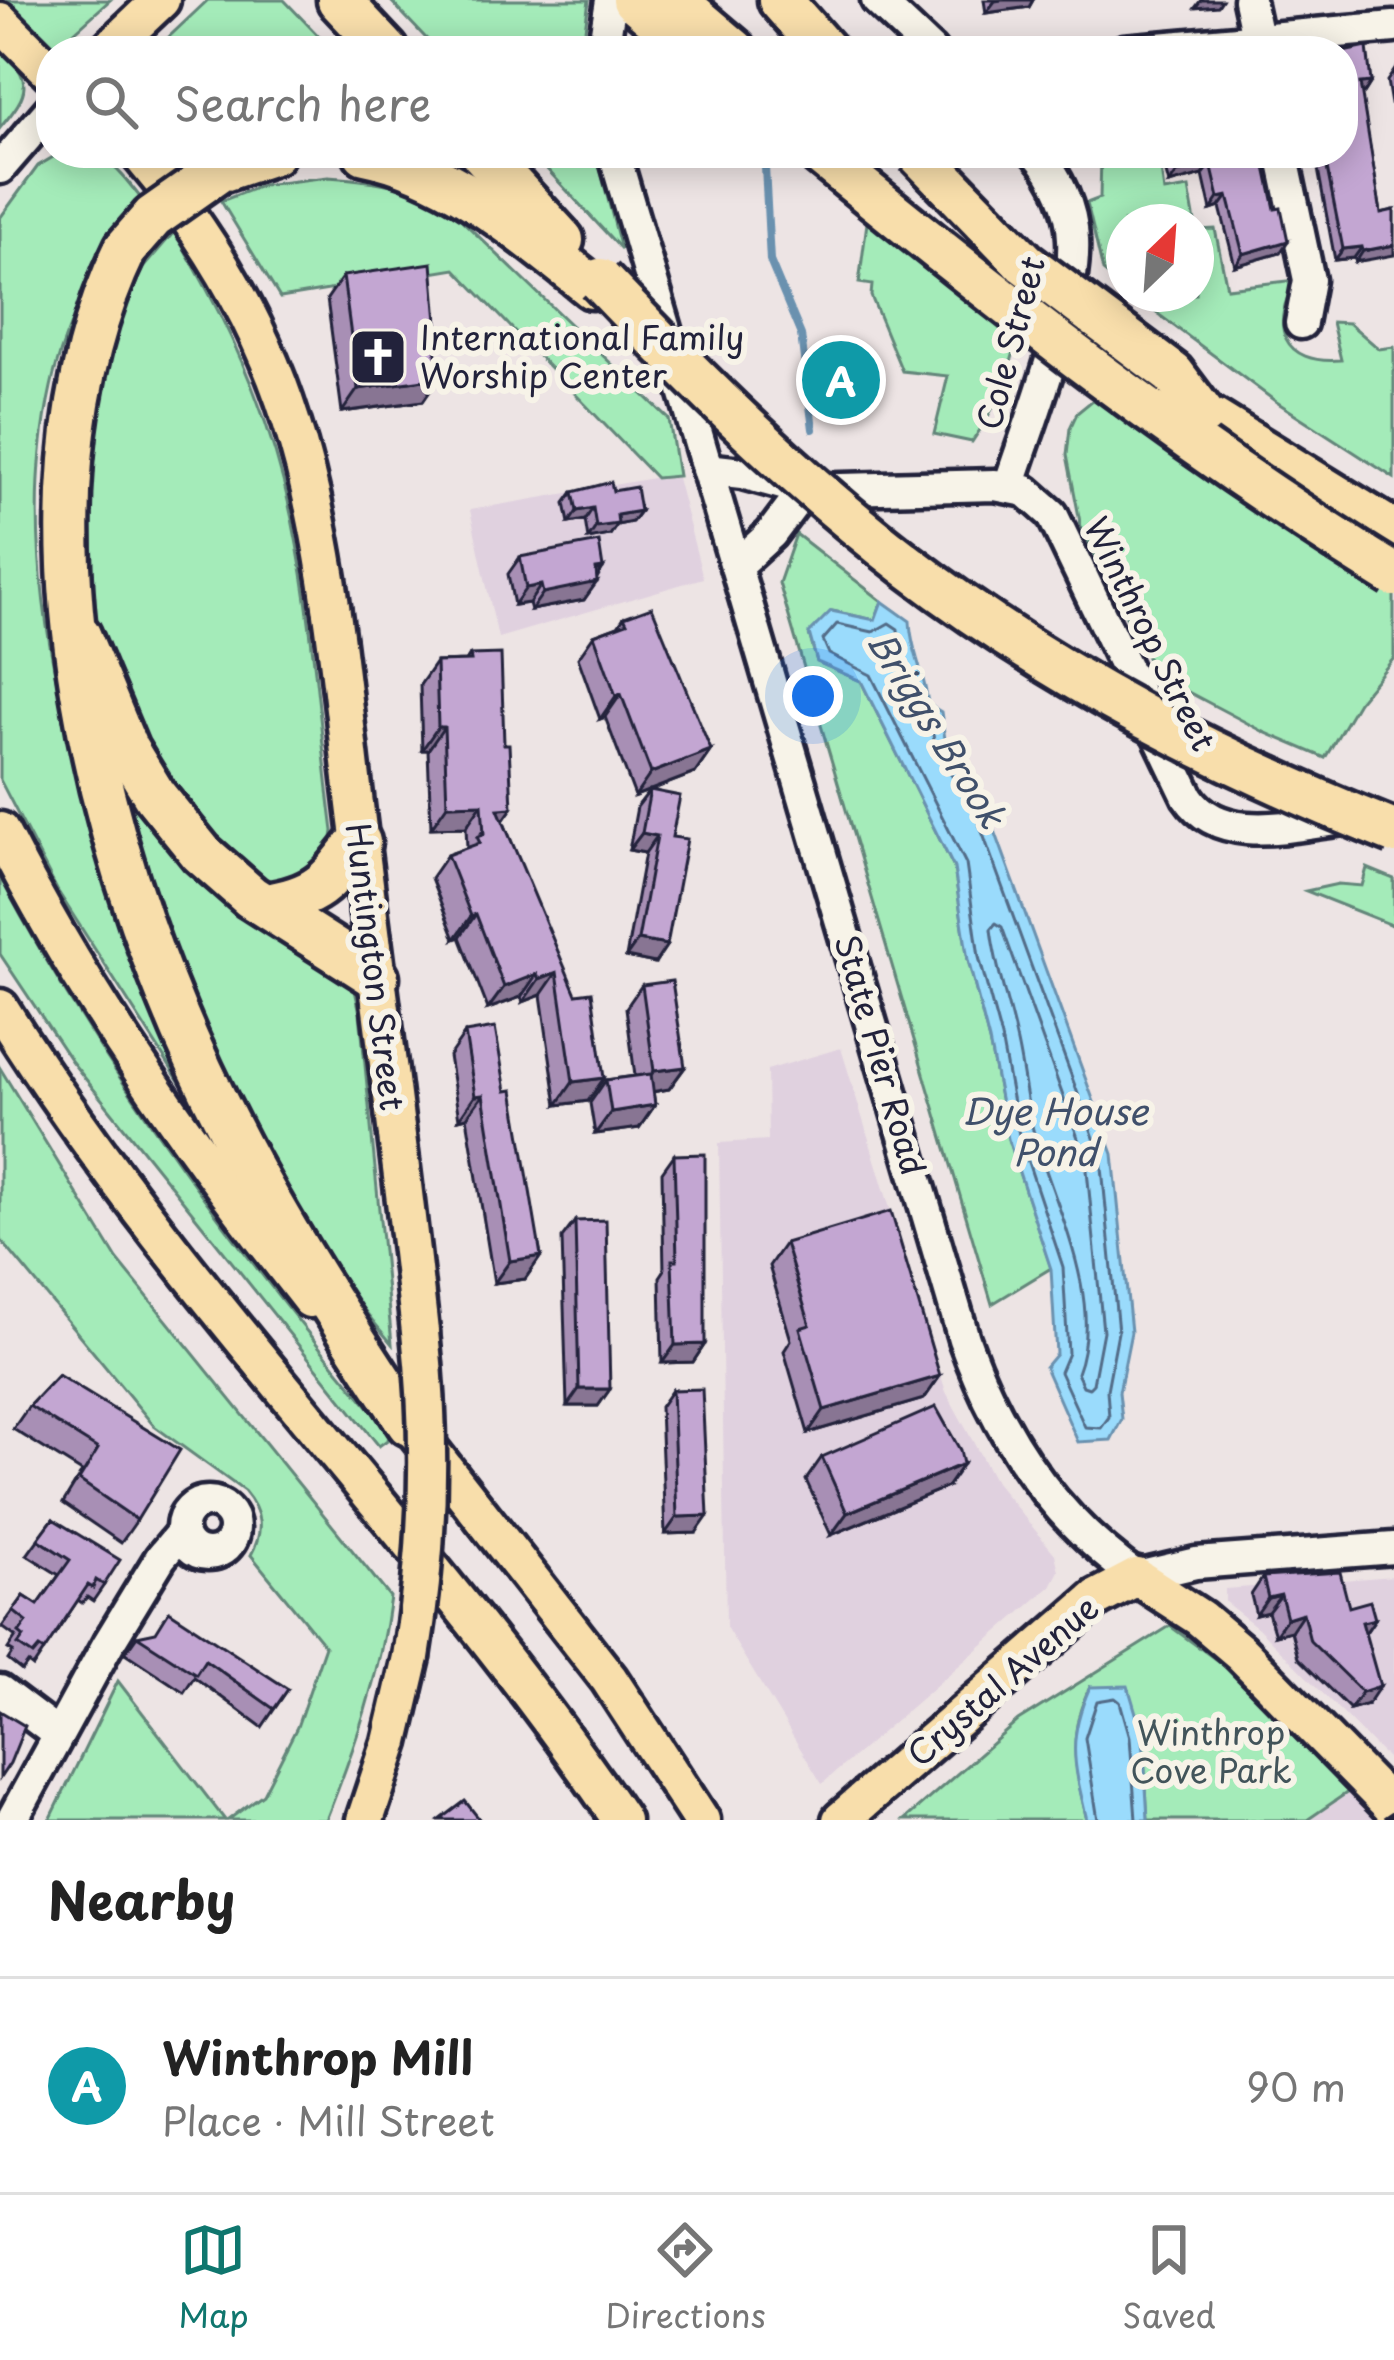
<!DOCTYPE html>
<html lang="en">
<head>
<meta charset="utf-8">
<style>
  :root { --surface:#fff; --page:#f6f6f6; --text:#222; --muted:#767676; --line:#e0e0e0; --accent:#0f766e }
  body { margin:0; font-family:"Playpen Sans",sans-serif; background:var(--page); color:var(--text) }
  .compass { position:absolute; left:1106px; top:204px; width:108px; height:108px; border-radius:50%; background:var(--surface); box-shadow:0 6px 30px #0003; rotate:25deg }
  .you { position:absolute; left:813px; top:696px; width:42px; height:42px; margin:-30px; border:9px solid #fff; border-radius:50%; background:#1a73e8; box-shadow:0 0 0 18px #1a73e833 }
  .badge { display:grid; place-items:center; width:78px; height:78px; border-radius:50%; background:var(--accent); color:#fff; font-size:39px; font-weight:700 }
  .pin { position:absolute; translate:-50% -50%; border:6px solid #fff; box-shadow:0 3px 12px #0006 }
  .list { margin:0; padding:0; list-style:none }
  h2 { display:flex; justify-content:space-between; align-items:center; height:156px; margin:0; padding:0 48px; font-size:51px }
  h2 small { font-size:39px; font-weight:400; color:var(--muted) }
  .list li { display:grid; grid-template-columns:78px 1fr auto; gap:36px; align-items:center; box-sizing:border-box; height:216px; padding:0 48px; border-top:3px solid var(--line) }
  .list b { display:block; font-size:45px; white-space:nowrap }
  .list p { margin:0; font-size:39px; white-space:nowrap; color:var(--muted) }
  .list em { font-size:39px; font-style:normal; color:var(--muted) }
  .icon { flex:none; width:66px; height:66px; fill:none; stroke:currentColor; stroke-width:2; stroke-linecap:round; stroke-linejoin:round }
  .map { position:relative; flex:none; width:1394px; height:1820px; overflow:hidden }
  .search { position:absolute; background:var(--surface); box-shadow:0 6px 30px #0003; left:36px; right:36px; top:36px; height:132px; display:flex; align-items:center; gap:30px; box-sizing:border-box; padding:0 42px; border-radius:48px; color:var(--muted); font-size:45px }
  .sheet { height:372px; background:var(--surface) }
  nav { display:flex; justify-content:space-around; align-items:center; box-sizing:border-box; height:168px; border-top:3px solid var(--line); background:var(--surface); font-size:33px; color:var(--muted) }
  nav a { display:grid; justify-items:center; gap:6px }
  nav .on { color:var(--accent) }
  .map>svg:first-child { display:block }
  .built { fill:#e0d1df }
  .green { fill:#a4ebb9; stroke:#63867a; stroke-width:3 }
  .water { fill:#9adbfc; stroke:#6a91af; stroke-width:3 }
  .lines { fill:none; stroke-linecap:round; stroke-linejoin:round }
  .shore { stroke:#526c88; stroke-width:3 }
  .stream { stroke:#6a91af; stroke-width:8 }
  .minor-casing { stroke:#22223b; stroke-width:39 }
  .major-casing { stroke:#22223b; stroke-width:45 }
  .highway-casing { stroke:#22223b; stroke-width:51 }
  .minor { stroke:#f7f3e8; stroke-width:30 }
  .major { stroke:#f8deab; stroke-width:36 }
  .highway { stroke:#f8deab; stroke-width:42 }
  .rail { stroke:#22223b; stroke-width:8; stroke-dasharray:18 9; stroke-linecap:butt }
  .major-bridge-casing { stroke:#22223b; stroke-width:45; stroke-linecap:butt }
  .highway-bridge-casing { stroke:#22223b; stroke-width:51; stroke-linecap:butt }
  .major-bridge { stroke:#f8deab; stroke-width:36 }
  .highway-bridge { stroke:#f8deab; stroke-width:42 }
  .wall { fill:#a88fb5; stroke:#22223b; stroke-width:3 }
  .shaded-wall { fill:#887493; stroke:#22223b; stroke-width:3 }
  .building { fill:#c3a6d2; stroke:#22223b; stroke-width:3 }
  .labels { text-anchor:middle; stroke-width:12; stroke-linejoin:round; paint-order:stroke }
  .poi-label { font-size:33px; fill:#22223b; stroke:#f7f3e8; text-anchor:start }
  .street-label { font-size:33px; fill:#22223b; stroke:#f7f3e8 }
  .park-label { font-size:33px; fill:#42545a; stroke:#f7f3e8 }
  .water-label { font-size:36px; font-style:italic; fill:#40506b; stroke:#f7f3e8 }
</style>
</head>
<body>
<div class="map">
<svg width="1394" height="1820" viewBox="0 0 1394 1820">
  <rect width="100%" height="100%" fill="#ede4e4"/>
  <filter id="ink" filterUnits="userSpaceOnUse"><feTurbulence type="fractalNoise" baseFrequency=".00833" numOctaves="2"/><feDisplacementMap in="SourceGraphic" scale="24" xChannelSelector="R" yChannelSelector="G"/><feConvolveMatrix kernelMatrix="1 2 1 2 8 2 1 2 1" color-interpolation-filters="sRGB"/></filter>
  <g filter="url(#ink)">
    <g class="built">
      <polygon points="676,474 703,578 498,638 470,510"/>
      <polygon points="841,1048 946,1392 995,1482 1055,1554 1059,1571 1051,1586 822,1784 726,1627 719,1143 768,1140 767,1070"/>
      <polygon points="1394,1576 1394,1765 1258,1628 1225,1602 1225,1589"/>
      <polygon points="1348,1792 1376,1820 1307,1820"/>
    </g>
    <g class="green">
      <polygon points="0,0 110,0 51,53"/>
      <polygon points="208,0 284,0 333,51 154,51"/>
      <polygon points="390,0 589,0 582,51 438,51"/>
      <path d="M0 45C33 82 31 91 0 128Z"/>
      <path d="M60 153C108 153 114 164 143 201 102 259 66 317 51 387 0 619 110 869 185 1083L181 1084 57 890 0 780V218L38 166Z"/>
      <polygon points="532,153 596,153 621,249"/>
      <polygon points="1159,153 1164,192 1189,188 1195,222 1124,222 1124,288 1103,271 1087,203 1100,198 1101,154"/>
      <path d="M328 177C374 180 413 185 452 211L669 419 678 476 656 478 455 269 280 298 221 201 263 185Z"/>
      <path d="M868 215 1018 334C1010 375 996 407 972 442L934 434 948 376 902 371 871 296 872 285 859 283Z"/>
      <path d="M1196 225 1198 230 1215 229 1227 288 1296 280C1269 326 1282 365 1341 360L1332 322 1349 323 1379 349 1394 347V478L1275 401 1131 294H1196Z"/>
      <path d="M174 232C222 310 261 395 284 484 312 595 318 718 333 831L329 860 278 891 242 873 139 742 97 636 85 577 89 419 130 293 143 268Z"/>
      <polygon points="1099,395 1394,593 1394,658 1358,702 1325,758 1266,733 1156,675 1081,527 1067,455 1070,428 1077,413"/>
      <polygon points="796,534 882,601 875,620 832,611 809,634 817,662 861,681 954,868 968,960 989,1041 1008,1139 1051,1268 992,1304 779,583"/>
      <path d="M145 800 353 981 360 1013 392 1344C258 1190 193 1002 122 815Z"/>
      <polygon points="1367,868 1394,879 1394,926 1306,891 1338,884 1362,886"/>
      <path d="M0 877C108 1081 249 1266 398 1442L390 1438 379 1446 72 1062 0 954Z"/>
      <path d="M0 1068 117 1259 390 1597C380 1675 355 1747 326 1820H228L263 1794 297 1727 325 1646 251 1555C264 1531 262 1512 244 1491L154 1426 0 1239Z"/>
      <path d="M1170 1626 1222 1664 1348 1792 1307 1820H1148L1143 1737 1090 1687C1066 1734 1075 1769 1087 1820H904L1018 1721Z"/>
      <polygon points="118,1681 225,1820 50,1820"/>
    </g>
    <g class="water">
      <path d="M882 601 910 621C911 651 925 674 928 704L941 712 946 746 987 809 1113 1154 1131 1332 1119 1392 1122 1419 1111 1440 1078 1442 1045 1367 1056 1354 1051 1269 1008 1139 989 1041 968 960 954 868 861 681 817 662 809 633 831 611 875 620Z"/>
      <path d="M1128 1686 1143 1737 1148 1820H1087C1074 1765 1066 1740 1090 1687Z"/>
    </g>
    <g class="lines">
      <g class="shore">
        <polygon points="889,623 898,629 899,652 914,682 917,707 930,720 936,750 976,815 1101,1157 1118,1332 1107,1390 1109,1417 1101,1428 1085,1427 1060,1372 1068,1353 1063,1267 1019,1135 1001,1038 979,957 966,864 871,675 829,654 823,640 837,624 873,632"/>
        <path d="M996 923 1002 927 1086 1160 1103 1331 1093 1384 1089 1388 1083 1386 1077 1373C1106 1298 1052 1201 1033 1130 1026 1100 1023 1068 1016 1038 1008 1001 995 966 991 929Z"/>
        <polyline points="1098,1820 1085,1738 1097,1701 1115,1698 1120,1702 1130,1737 1136,1820"/>
      </g>
      <polyline class="stream" points="765,167 770,261 801,335 813,429"/>
      <defs>
        <g id="minor">
          <polyline points="877,0 931,51"/>
          <polyline points="1249,0 1260,51"/>
          <polyline points="603,51 611,0"/>
          <polyline points="1124,51 1394,27"/>
          <path d="M614 153 964 1339C998 1435 1053 1518 1137 1577L1196 1563 1394 1548"/>
          <polyline points="1282,153 1309,280 1301,323"/>
          <polyline points="0,168 51,109"/>
          <path d="M707 469 742 473 804 490 995 485 1026 491 1052 514 1188 797C1222 848 1300 823 1352 818"/>
          <path d="M1009 486C1030 421 1077 304 1073 239 1072 209 1057 175 1037 153"/>
          <polyline points="736,566 771,534 804,490"/>
          <circle cx="208" cy="1528" r="26"/>
          <polyline points="0,1691 57,1734"/>
          <polyline points="12,1820 108,1644 161,1557 182,1532"/>
        </g>
        <g id="major">
          <polyline points="0,21 51,72"/>
          <polyline points="107,51 161,0"/>
          <path d="M139 153C205 231 260 322 291 421 334 554 342 713 361 852 381 1012 403 1172 420 1332"/>
          <path d="M0 831C85 999 194 1152 310 1299"/>
          <path d="M0 1008C181 1299 430 1538 621 1820"/>
          <polyline points="416,1432 609,1679 701,1820"/>
          <polyline points="365,1820 391,1742 411,1657"/>
          <polyline points="841,1820 1097,1598 1137,1577 1200,1618 1240,1652 1392,1807"/>
        </g>
        <g id="highway">
          <polyline points="339,0 387,51"/>
          <polyline points="634,0 694,51"/>
          <polyline points="780,0 825,51"/>
          <polyline points="681,5 735,51"/>
          <path d="M365 153C451 170 525 234 592 287"/>
          <polyline points="482,153 562,240"/>
          <polyline points="217,172 273,153"/>
          <path d="M126 248C0 508 101 882 230 1129 282 1231 346 1328 409 1424"/>
          <polyline points="1203,414 1394,532"/>
          <polyline points="79,635 127,750 155,796 201,853 251,897 377,977"/>
          <path d="M266 905C318 897 328 882 359 842"/>
        </g>
      </defs>
      <use href="#minor" class="minor-casing"/>
      <use href="#major" class="major-casing"/>
      <use href="#highway" class="highway-casing"/>
      <use href="#minor" class="minor"/>
      <use href="#major" class="major"/>
      <use href="#highway" class="highway"/>
      <polyline class="rail" points="1385,1820 1394,1814"/>
      <defs>
        <path id="major-bridge" d="M411 1657C429 1549 432 1441 420 1332"/>
        <g id="highway-bridge">
          <path d="M819 153C1002 303 1191 451 1394 575"/>
          <polyline points="918,153 1025,263 1173,374 1203,414"/>
          <polyline points="126,248 153,217 217,172"/>
          <path d="M600 280C696 381 796 480 907 565 1056 679 1221 763 1394 832"/>
        </g>
      </defs>
      <use href="#major-bridge" class="major-bridge-casing"/>
      <use href="#highway-bridge" class="highway-bridge-casing"/>
      <use href="#major-bridge" class="major-bridge"/>
      <use href="#highway-bridge" class="highway-bridge"/>
    </g>
    <g class="wall">
      <polygon points="984,0 1033,0 1029,7 986,13"/>
      <polygon points="1343,52 1371,82 1364,93 1361,93 1381,213 1394,210 1356,262 1354,258 1335,260 1315,153 1343,153"/>
      <polygon points="1394,71 1394,103 1391,104 1387,81"/>
      <polygon points="1170,153 1263,153 1280,253 1235,266 1220,207 1211,210 1203,175 1169,184 1163,162"/>
      <polygon points="343,276 439,345 435,351 439,378 423,401 342,412 327,299"/>
      <polygon points="831,353 866,389 858,401 820,397 823,365"/>
      <polygon points="613,491 640,511 632,522 617,525 610,535 588,539 585,520 569,523 565,503 573,492"/>
      <polygon points="520,557 603,568 584,600 531,610 529,603 514,605 508,574"/>
      <polygon points="624,617 711,750 695,773 635,796 605,717 600,719 578,658 594,635 618,626"/>
      <polygon points="470,655 504,744 512,808 503,820 604,1078 588,1101 557,1105 541,995 523,1002 521,997 488,1009 460,937 455,939 431,878 447,855 467,848 466,827 431,828 428,750 422,750 420,685 436,662 466,661"/>
      <polygon points="650,790 672,837 655,963 626,957 645,853 629,850 637,807"/>
      <polygon points="642,985 685,1067 669,1089 653,1092 655,1105 639,1128 595,1134 590,1103 606,1080 635,1076 626,1008"/>
      <polygon points="465,1033 506,1091 541,1256 525,1279 494,1283 467,1117 459,1119 449,1056"/>
      <polygon points="674,1155 705,1344 693,1362 662,1363 660,1277 664,1271 662,1172"/>
      <polygon points="575,1221 610,1389 598,1406 567,1406 562,1238"/>
      <polygon points="785,1243 940,1376 924,1399 808,1433 784,1351 791,1340 769,1266"/>
      <polygon points="58,1375 137,1520 121,1543 63,1503 82,1472 13,1429 29,1406"/>
      <polygon points="672,1390 696,1533 665,1534 660,1407"/>
      <polygon points="822,1457 947,1487 831,1535 806,1480"/>
      <polygon points="53,1519 104,1585 93,1601 87,1597 82,1603 78,1600 33,1667 28,1663 22,1671 8,1660 13,1652 8,1649 16,1637 2,1627 24,1596 38,1605 59,1575 27,1555"/>
      <polygon points="1263,1577 1349,1607 1375,1619 1365,1634 1368,1704 1350,1709 1298,1658 1291,1631 1275,1635 1268,1612 1256,1615 1251,1595"/>
      <polygon points="137,1636 288,1689 262,1727 194,1677 184,1692 125,1653"/>
    </g>
    <g class="shaded-wall">
      <polygon points="1002,0 1033,0 1029,7 986,13 995,1"/>
      <polygon points="1201,0 1222,0 1218,6 1195,8"/>
      <polygon points="1371,82 1364,93 1352,94 1360,83"/>
      <polygon points="1211,164 1203,175 1169,184 1177,173"/>
      <polygon points="1228,196 1220,207 1211,210 1219,198"/>
      <polygon points="1288,241 1280,253 1235,266 1243,254"/>
      <polygon points="1394,245 1394,255 1356,262 1363,251"/>
      <polygon points="1362,247 1354,258 1335,260 1343,249"/>
      <polygon points="439,378 423,401 342,412 358,389"/>
      <polygon points="828,385 866,389 858,401 820,397"/>
      <polygon points="593,508 585,520 569,523 577,511"/>
      <polygon points="640,511 632,522 617,525 610,535 588,539 596,527 617,515"/>
      <polygon points="603,568 593,583 597,582 584,600 531,610 543,593"/>
      <polygon points="541,585 529,603 514,605 526,588"/>
      <polygon points="621,694 605,717 600,719 616,696"/>
      <polygon points="438,727 444,727 428,750 422,750"/>
      <polygon points="711,750 695,773 635,796 651,773"/>
      <polygon points="482,804 466,827 431,828 447,805"/>
      <polygon points="512,808 496,831 482,832 498,809"/>
      <polygon points="642,833 657,836 645,853 629,850"/>
      <polygon points="476,914 460,937 455,939 471,916"/>
      <polygon points="638,940 667,945 655,963 626,957"/>
      <polygon points="557,972 541,995 523,1002 539,979"/>
      <polygon points="537,974 521,997 488,1009 504,987"/>
      <polygon points="685,1067 669,1089 638,1094 654,1071"/>
      <polygon points="604,1078 588,1101 557,1105 573,1082"/>
      <polygon points="483,1095 467,1117 459,1119 475,1096"/>
      <polygon points="655,1105 639,1128 595,1134 611,1112"/>
      <polygon points="541,1256 525,1279 494,1283 510,1261"/>
      <polygon points="705,1344 693,1362 662,1363 675,1345"/>
      <polygon points="940,1376 924,1399 808,1433 824,1410"/>
      <polygon points="579,1389 610,1389 598,1406 567,1406"/>
      <polygon points="963,1464 947,1487 831,1535 847,1513"/>
      <polygon points="708,1516 696,1533 665,1534 677,1517"/>
      <polygon points="1281,1595 1268,1612 1256,1615 1268,1598"/>
      <polygon points="1303,1613 1291,1631 1275,1635 1287,1618"/>
      <polygon points="1375,1619 1363,1636 1362,1622"/>
      <polygon points="1380,1686 1368,1704 1350,1709 1362,1692"/>
    </g>
    <g class="building">
      <polygon points="1367,47 1371,82 1360,83 1381,213 1394,210 1394,245 1363,251 1362,247 1343,249 1324,153 1343,153 1343,52"/>
      <polygon points="1172,153 1263,153 1275,209 1281,208 1288,241 1243,254 1228,196 1219,198 1211,164 1177,173"/>
      <polygon points="432,263 439,345 435,346 439,378 358,389 343,276"/>
      <polygon points="831,353 870,357 866,389 828,385"/>
      <polygon points="611,482 613,491 636,487 640,511 617,515 618,524 596,527 593,508 577,511 573,492"/>
      <polygon points="599,542 603,568 596,569 597,582 543,593 541,585 526,588 520,557"/>
      <polygon points="652,607 711,750 651,773 621,694 616,696 594,635 627,623 624,617"/>
      <polygon points="501,654 504,744 509,744 512,808 498,809 576,994 592,992 604,1078 573,1082 557,972 539,979 537,974 504,987 476,914 471,916 447,855 480,843 477,837 484,834 482,804 447,805 444,727 438,727 436,662 471,661 470,655"/>
      <polygon points="650,790 680,796 672,837 687,839 667,945 638,940 657,836 642,833"/>
      <polygon points="672,981 685,1067 654,1071 642,985"/>
      <polygon points="495,1028 506,1091 513,1090 541,1256 510,1261 483,1095 475,1096 465,1033"/>
      <polygon points="651,1074 655,1105 611,1112 606,1080"/>
      <polygon points="705,1154 705,1344 675,1345 672,1260 677,1260 674,1155"/>
      <polygon points="891,1211 940,1376 824,1410 800,1328 810,1325 785,1243"/>
      <polygon points="606,1220 610,1389 579,1389 575,1221"/>
      <polygon points="58,1375 180,1450 137,1520 79,1480 98,1449 29,1406"/>
      <polygon points="702,1389 708,1516 677,1517 672,1390"/>
      <polygon points="936,1407 960,1450 963,1464 847,1513 822,1457"/>
      <polygon points="53,1519 120,1560 104,1585 96,1580 93,1588 88,1585 44,1651 39,1648 33,1655 18,1645 24,1637 19,1633 27,1622 13,1611 24,1596 38,1605 70,1560 38,1539"/>
      <polygon points="1340,1572 1349,1607 1370,1601 1375,1619 1362,1622 1380,1686 1362,1692 1310,1641 1303,1613 1287,1618 1281,1595 1268,1598 1263,1577"/>
      <polygon points="169,1611 288,1689 274,1709 205,1660 196,1674 137,1636 156,1632"/>
      <polygon points="0,1711 25,1726 10,1763 0,1778"/>
      <polygon points="465,1801 480,1820 440,1820"/>
    </g>
  </g>
  <defs>
    <symbol id="church-square" viewBox="-11 -11 22 22"><rect x="-9" y="-9" width="18" height="18" rx="4" fill="#22223b" stroke="#f7f3e8"/><path d="M-1.2-6h2.4v3.5h3.3v2.4h-3.3V6h-2.4V-.1h-3.3v-2.4h3.3Z" fill="#fff"/></symbol>
  </defs>
  <g fill-rule="evenodd">
    <use href="#church-square" x="345" y="324" width="66" height="66"/>
  </g>
  <g class="labels">
    <g class="poi-label">
      <text x="420" y="350">International Family<tspan x="420" dy="38">Worship Center</tspan></text>
    </g>
    <g class="street-label">
      <text transform="translate(1011 343) rotate(-75)" y="12">Cole Street</text>
      <text transform="translate(1150 634) rotate(64)" y="12">Winthrop Street</text>
      <text transform="translate(375 967) rotate(83)" y="12">Huntington Street</text>
      <text transform="translate(880 1055) rotate(74)" y="12">State Pier Road</text>
      <text transform="translate(1003 1681) rotate(-41)" y="12">Crystal Avenue</text>
    </g>
    <g class="park-label">
      <text x="1211" y="1745">Winthrop<tspan x="1211" dy="38">Cove Park</tspan></text>
    </g>
    <g class="water-label">
      <text transform="translate(936 729) rotate(58)" y="13">Briggs Brook</text>
      <text x="1055" y="1125">Dye House<tspan x="1055" dy="41">Pond</tspan></text>
    </g>
  </g>
</svg>
<svg class="compass" viewBox="-18 -18 36 36"><path d="M0-13l5 13h-10z" fill="#e53935"/><path d="M0 13l5-13h-10z" fill="#767676"/></svg>
<div class="you"></div>
<div class="pin badge" style="left:841px;top:380px;background:#0f9aa8">A</div>
<div class="search"><svg class="icon" aria-label="search" viewBox="0 0 24 24"><circle cx="10" cy="10" r="6"/><path d="M15 15l6 6"/></svg>Search here</div>
</div>
<section class="sheet">
<h2>Nearby<small></small></h2>
<ul class="list">
<li><span class="badge" style="background:#0f9aa8">A</span><div><b>Winthrop Mill</b><p>Place · Mill Street</p></div><em>90 m</em></li>
</ul>
</section>
<nav>
<a class="on"><svg class="icon" aria-label="map" viewBox="0 0 24 24"><path d="M3 6l6-2 6 2 6-2v14l-6 2-6-2-6 2zM9 4v14M15 6v14"/></svg>Map</a>
<a><svg class="icon" aria-label="directions" viewBox="0 0 24 24"><path d="M12 3l9 9-9 9-9-9zM9 14v-3h6M13 9l2 2-2 2"/></svg>Directions</a>
<a><svg class="icon" aria-label="saved" viewBox="0 0 24 24"><path d="M7 4h10v16l-5-4-5 4z"/></svg>Saved</a>
</nav>
</body>
</html>
